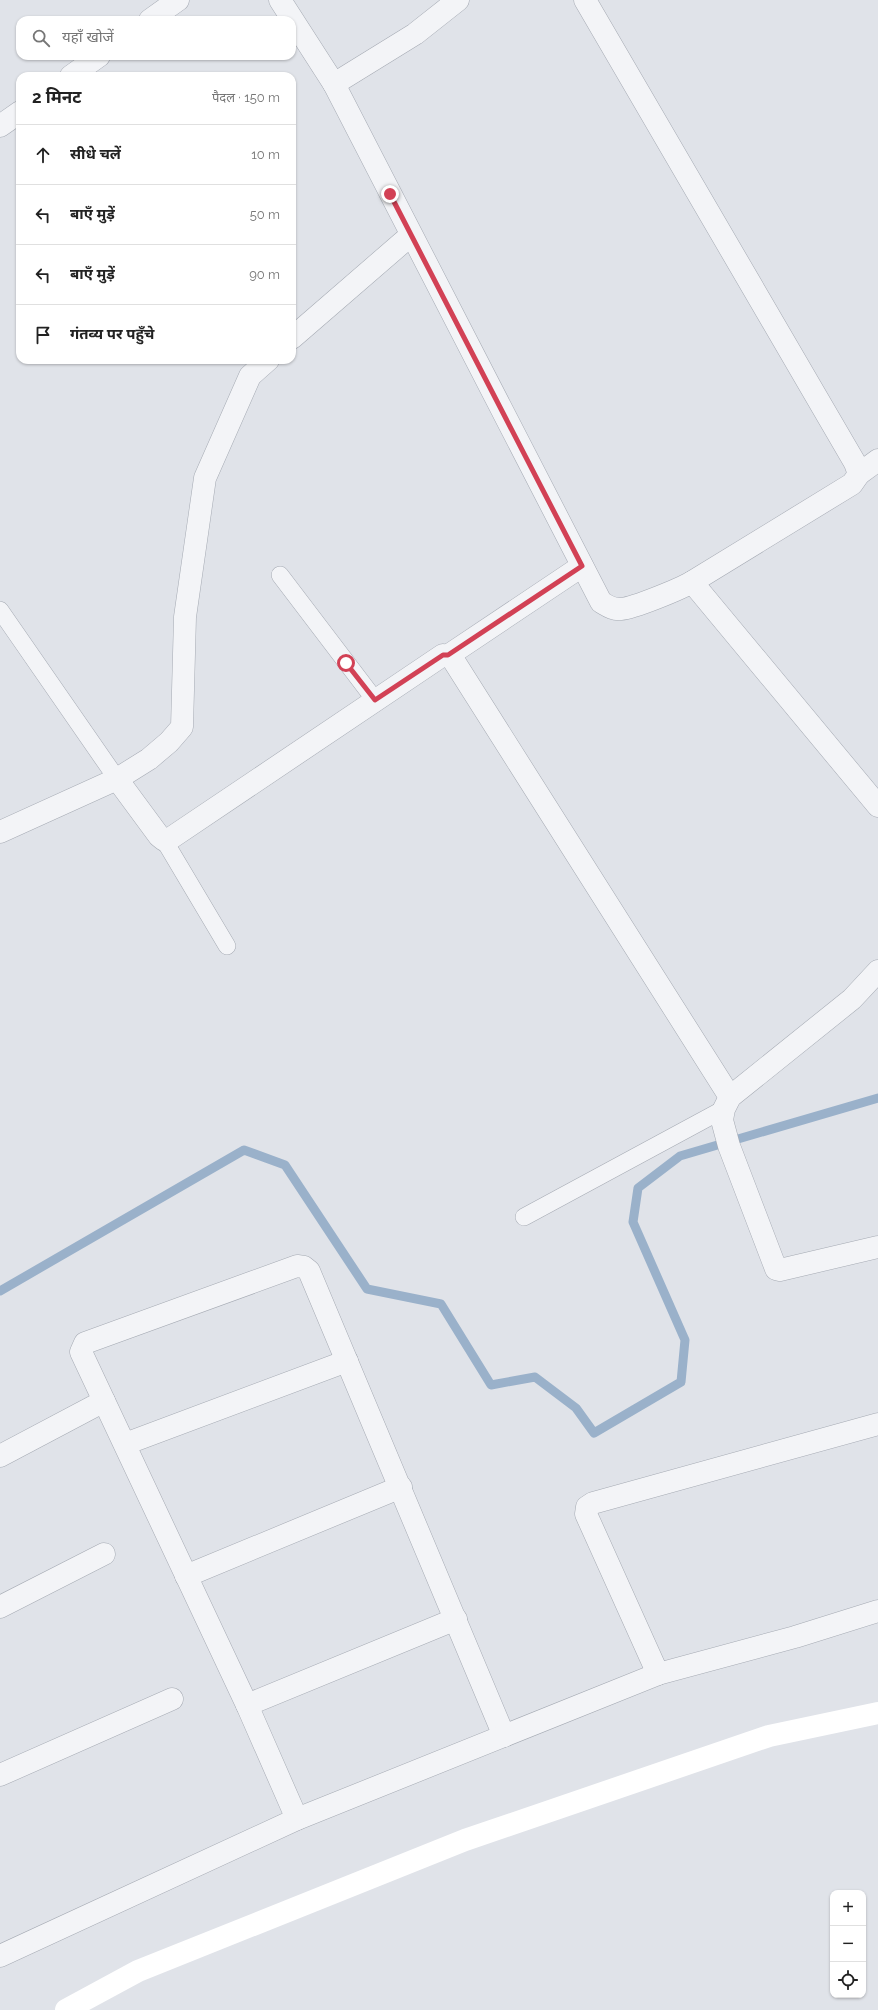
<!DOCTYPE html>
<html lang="hi">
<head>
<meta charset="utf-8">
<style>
  :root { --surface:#fff; --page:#f6f6f6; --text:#222; --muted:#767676; --line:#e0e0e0 }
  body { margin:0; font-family:Raleway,"Noto Sans Devanagari",sans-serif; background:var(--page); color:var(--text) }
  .controls { position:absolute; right:12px; bottom:12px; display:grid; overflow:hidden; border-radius:8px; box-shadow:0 1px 3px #0004 }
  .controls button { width:36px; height:36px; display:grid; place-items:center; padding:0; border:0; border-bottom:1px solid var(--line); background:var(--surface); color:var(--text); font:20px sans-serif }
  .stop { position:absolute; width:12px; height:12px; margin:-9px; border:3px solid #d24155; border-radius:50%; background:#fff }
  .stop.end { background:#d24155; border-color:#fff; box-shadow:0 1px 4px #0008 }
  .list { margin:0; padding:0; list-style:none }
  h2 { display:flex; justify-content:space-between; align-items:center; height:52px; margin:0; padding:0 16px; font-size:17px }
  h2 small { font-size:13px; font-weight:400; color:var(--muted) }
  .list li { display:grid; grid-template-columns:26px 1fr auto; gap:12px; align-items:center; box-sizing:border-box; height:60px; padding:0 16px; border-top:1px solid var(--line) }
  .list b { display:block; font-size:15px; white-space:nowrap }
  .list em { font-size:13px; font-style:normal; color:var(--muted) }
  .icon { flex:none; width:22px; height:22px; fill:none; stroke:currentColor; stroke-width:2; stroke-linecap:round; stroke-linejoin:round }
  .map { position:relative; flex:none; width:878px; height:2010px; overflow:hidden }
  .search { position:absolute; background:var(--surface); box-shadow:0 1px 3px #0004; left:16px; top:16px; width:280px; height:44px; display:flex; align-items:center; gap:10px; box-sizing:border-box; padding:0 14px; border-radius:12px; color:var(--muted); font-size:15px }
  .panel { position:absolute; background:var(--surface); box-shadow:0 1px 3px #0004; left:16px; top:72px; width:280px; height:292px; border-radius:12px }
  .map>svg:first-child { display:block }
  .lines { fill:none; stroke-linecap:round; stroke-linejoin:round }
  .stream { stroke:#9ab1ca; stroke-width:9 }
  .lane-casing { stroke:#a5aab3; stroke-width:18 }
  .street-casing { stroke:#a5aab3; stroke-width:23 }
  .lane { stroke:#f3f4f7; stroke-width:17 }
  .street { stroke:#f3f4f7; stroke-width:22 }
  .secondary { stroke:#fff; stroke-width:22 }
  .route { stroke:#d24155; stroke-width:5 }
</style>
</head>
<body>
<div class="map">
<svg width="878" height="2010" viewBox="0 0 878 2010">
  <rect width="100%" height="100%" fill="#e0e3e9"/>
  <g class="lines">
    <polyline class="stream" points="0,1291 244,1150 285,1165 367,1289 441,1304 491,1385 535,1377 576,1408 594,1433 681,1382 685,1340 633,1222 638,1188 680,1156 878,1098"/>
    <defs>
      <g id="lane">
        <polyline points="280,575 375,700"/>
        <polyline points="0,610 117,779"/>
        <polyline points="164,840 227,946"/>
        <polyline points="524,1217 724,1109"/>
      </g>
      <g id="street">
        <polyline points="280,0 334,84 415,34 458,0"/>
        <polyline points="150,20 178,0"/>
        <polyline points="71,76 99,56"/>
        <path d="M334 84 601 602C608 606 613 610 621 609 634 608 680 589 692 582L852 484 859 474 855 463 585 0"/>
        <polyline points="0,126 20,112"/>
        <polyline points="292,338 411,235"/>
        <polyline points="859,474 878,460"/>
        <polyline points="692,582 878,806"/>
        <polyline points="449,655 582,566"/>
        <polyline points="117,779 159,836 164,840 168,840 443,655 452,658 730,1097"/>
        <polyline points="0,832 117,779 149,759 169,742 182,727 185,617 205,478 250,376 268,360"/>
        <polyline points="878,971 852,999 730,1097 724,1109 722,1120 729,1146 776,1269 780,1270 878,1247"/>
        <polyline points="125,1444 347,1361"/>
        <polyline points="0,1456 104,1401"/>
        <polyline points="186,1576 401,1487"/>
        <polyline points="0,1607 104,1554"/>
        <polyline points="658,1674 586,1514 587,1507 593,1503 878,1424"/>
        <polyline points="247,1705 456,1619"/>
        <polyline points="0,1775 172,1699"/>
        <polyline points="297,1819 247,1705 81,1352 85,1343 297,1266 304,1267 309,1271 504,1736"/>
        <polyline points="0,1956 297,1819 658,1674 795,1637 878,1611"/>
      </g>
    </defs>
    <use href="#lane" class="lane-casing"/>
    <use href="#street" class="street-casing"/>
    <use href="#lane" class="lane"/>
    <use href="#street" class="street"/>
    <polyline class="secondary" points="66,2010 138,1971 465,1840 769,1736 878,1713"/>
  </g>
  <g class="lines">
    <polyline class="route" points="346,663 375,700 443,655 448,655 582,566 390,194"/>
  </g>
</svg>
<div class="controls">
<button>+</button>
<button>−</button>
<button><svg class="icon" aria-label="locate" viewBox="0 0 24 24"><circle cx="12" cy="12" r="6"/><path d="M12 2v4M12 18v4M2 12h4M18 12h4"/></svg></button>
</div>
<div class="stop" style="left:346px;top:663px"></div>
<div class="stop end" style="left:390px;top:194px"></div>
<div class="search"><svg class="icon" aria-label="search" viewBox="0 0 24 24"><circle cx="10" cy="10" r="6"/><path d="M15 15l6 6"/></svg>यहाँ खोजें</div>
<section class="panel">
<h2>2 मिनट<small>पैदल · 150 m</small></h2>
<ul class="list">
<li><svg class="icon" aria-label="ahead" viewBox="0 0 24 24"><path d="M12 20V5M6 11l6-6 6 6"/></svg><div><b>सीधे चलें</b></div><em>10 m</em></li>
<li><svg class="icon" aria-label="left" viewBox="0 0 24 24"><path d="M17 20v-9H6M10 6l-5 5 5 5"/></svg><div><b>बाएँ मुड़ें</b></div><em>50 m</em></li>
<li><svg class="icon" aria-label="left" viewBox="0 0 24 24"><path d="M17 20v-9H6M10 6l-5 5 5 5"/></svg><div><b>बाएँ मुड़ें</b></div><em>90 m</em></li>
<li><svg class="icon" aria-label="arrive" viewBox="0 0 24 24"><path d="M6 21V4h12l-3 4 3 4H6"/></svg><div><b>गंतव्य पर पहुँचे</b></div></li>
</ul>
</section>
</div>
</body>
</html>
